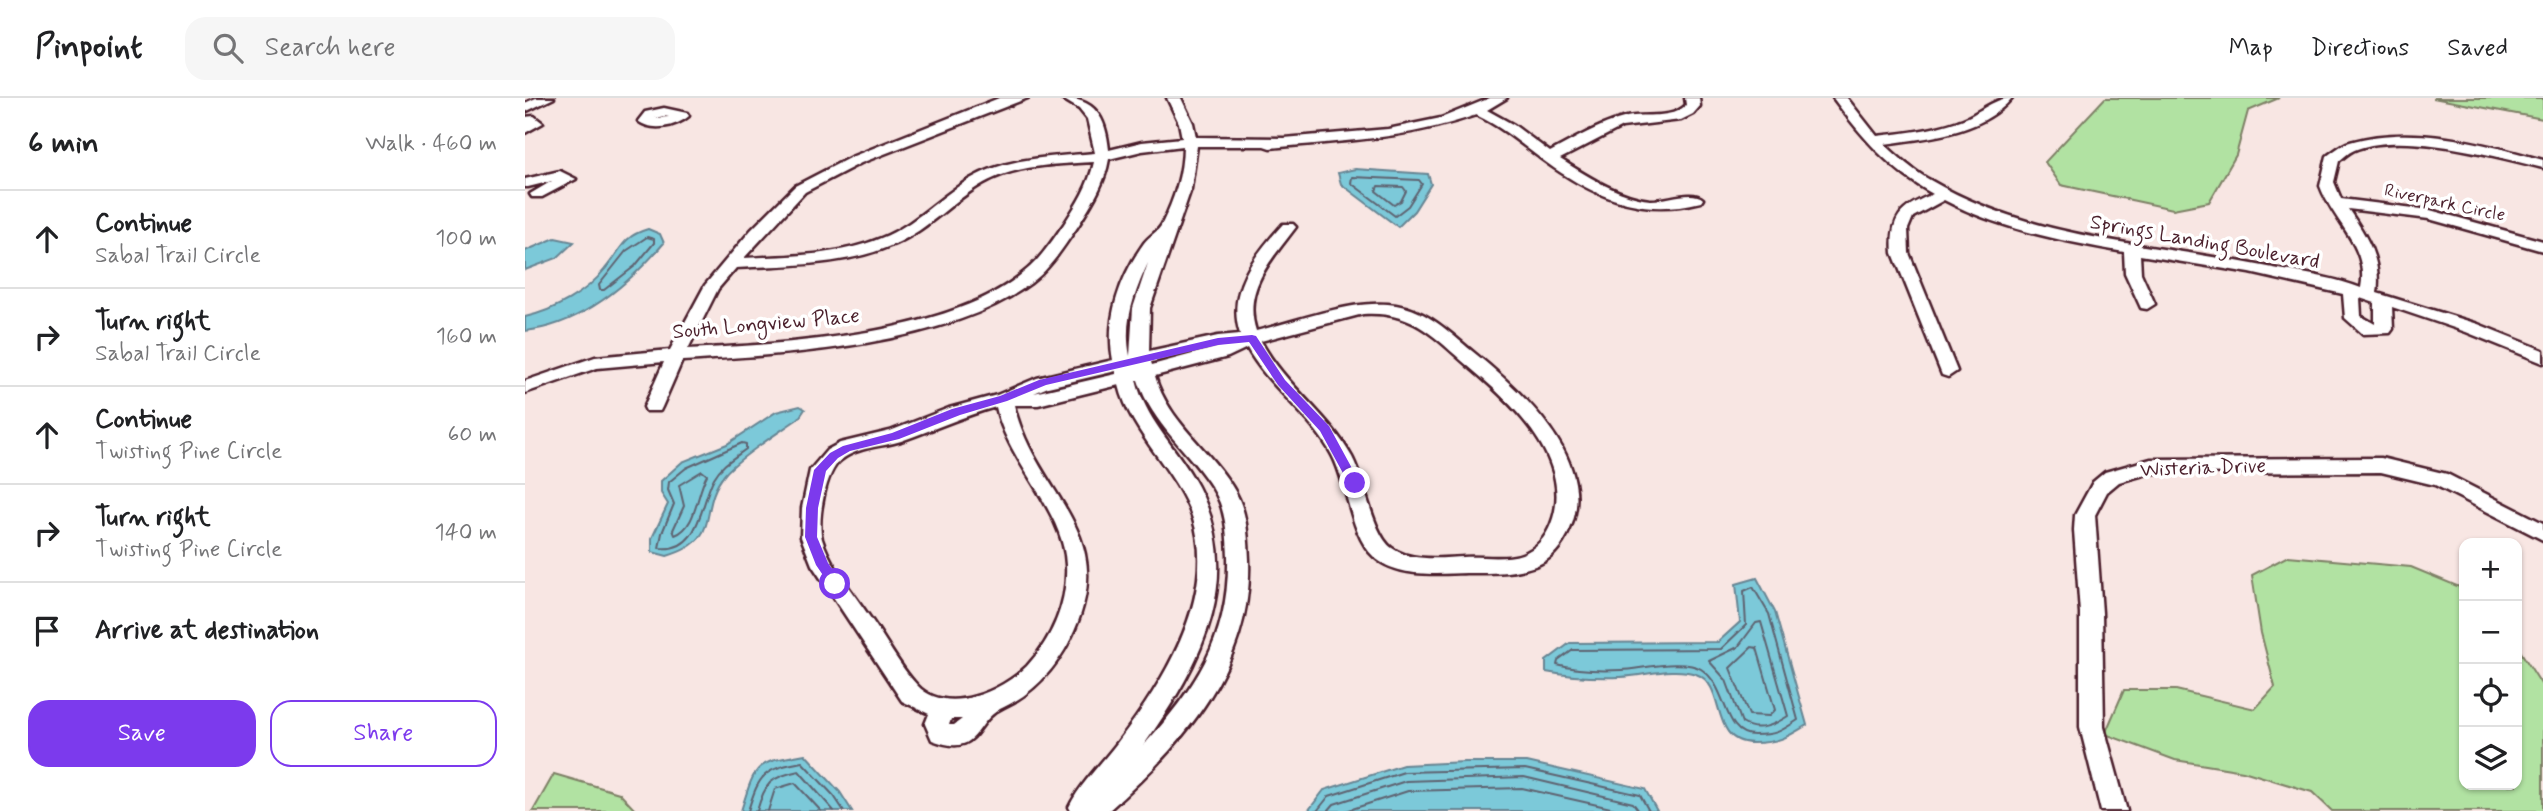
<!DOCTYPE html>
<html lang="en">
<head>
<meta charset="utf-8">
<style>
  :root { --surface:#fff; --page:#f6f6f6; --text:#202124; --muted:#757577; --line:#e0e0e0; --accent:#7c3aed }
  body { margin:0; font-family:Mynerve,sans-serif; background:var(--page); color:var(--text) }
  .controls { position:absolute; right:21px; bottom:21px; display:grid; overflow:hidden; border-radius:14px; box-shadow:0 2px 5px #0004 }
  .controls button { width:63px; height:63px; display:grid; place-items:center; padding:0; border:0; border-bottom:2px solid var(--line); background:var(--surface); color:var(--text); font:35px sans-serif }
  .stop { position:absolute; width:21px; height:21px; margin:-16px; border:5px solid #7c3aed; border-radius:50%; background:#fff }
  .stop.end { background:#7c3aed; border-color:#fff; box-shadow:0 2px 7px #0008 }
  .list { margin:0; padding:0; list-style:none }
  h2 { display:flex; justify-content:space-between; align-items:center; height:91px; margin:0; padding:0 28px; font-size:30px }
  h2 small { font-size:23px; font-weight:400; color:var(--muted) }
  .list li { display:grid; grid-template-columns:46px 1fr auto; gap:21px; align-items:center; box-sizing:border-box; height:98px; padding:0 28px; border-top:2px solid var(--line) }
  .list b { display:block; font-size:26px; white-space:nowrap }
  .list p { margin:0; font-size:23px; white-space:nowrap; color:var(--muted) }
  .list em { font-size:23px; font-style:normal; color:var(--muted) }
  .actions { display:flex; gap:14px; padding:21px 28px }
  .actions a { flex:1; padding:16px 0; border:2px solid var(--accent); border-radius:21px; text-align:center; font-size:24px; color:var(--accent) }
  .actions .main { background:var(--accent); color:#fff }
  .icon { flex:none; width:38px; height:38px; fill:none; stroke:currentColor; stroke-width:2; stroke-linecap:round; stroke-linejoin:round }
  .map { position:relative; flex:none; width:2018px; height:713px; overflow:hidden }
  header { display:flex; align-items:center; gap:42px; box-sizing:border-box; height:98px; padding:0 35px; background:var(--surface); border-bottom:2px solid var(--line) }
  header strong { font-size:33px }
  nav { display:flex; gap:38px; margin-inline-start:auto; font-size:24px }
  .search { width:490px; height:63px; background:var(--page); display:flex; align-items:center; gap:18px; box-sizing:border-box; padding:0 24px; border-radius:21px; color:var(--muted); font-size:26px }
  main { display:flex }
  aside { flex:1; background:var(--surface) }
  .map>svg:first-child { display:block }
  .green { fill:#b1e2a2; stroke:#7e8066; stroke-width:2 }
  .water { fill:#7bc9d9; stroke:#678593; stroke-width:2 }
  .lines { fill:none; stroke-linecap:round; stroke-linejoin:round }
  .shore { stroke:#5e6371; stroke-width:2 }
  .minor-casing { stroke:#4a1f2b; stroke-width:5 }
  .minor { fill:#fff; fill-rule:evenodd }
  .route { fill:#7c3aed }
  .labels { text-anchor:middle; stroke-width:7; stroke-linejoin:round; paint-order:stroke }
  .far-street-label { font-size:18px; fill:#4a1f2b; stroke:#fff }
  .street-label { font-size:21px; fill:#4a1f2b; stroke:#fff }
</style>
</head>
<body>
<header>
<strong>Pinpoint</strong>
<div class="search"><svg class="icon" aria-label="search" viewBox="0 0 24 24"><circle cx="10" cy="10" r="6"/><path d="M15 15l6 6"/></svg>Search here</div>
<nav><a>Map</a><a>Directions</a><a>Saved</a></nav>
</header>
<main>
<aside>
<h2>6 min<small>Walk · 460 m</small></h2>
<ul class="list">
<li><svg class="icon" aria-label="ahead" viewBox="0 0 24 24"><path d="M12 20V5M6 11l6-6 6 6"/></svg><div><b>Continue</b><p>Sabal Trail Circle</p></div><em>100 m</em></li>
<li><svg class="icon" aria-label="right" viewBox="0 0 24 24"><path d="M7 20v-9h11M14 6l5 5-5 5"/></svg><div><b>Turn right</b><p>Sabal Trail Circle</p></div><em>160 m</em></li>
<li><svg class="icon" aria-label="ahead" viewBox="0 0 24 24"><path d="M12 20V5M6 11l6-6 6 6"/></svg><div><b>Continue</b><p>Twisting Pine Circle</p></div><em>60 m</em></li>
<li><svg class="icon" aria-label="right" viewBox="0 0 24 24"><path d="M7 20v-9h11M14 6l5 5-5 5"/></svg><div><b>Turn right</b><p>Twisting Pine Circle</p></div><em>140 m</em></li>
<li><svg class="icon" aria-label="arrive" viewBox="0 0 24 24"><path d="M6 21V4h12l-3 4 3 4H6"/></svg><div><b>Arrive at destination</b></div></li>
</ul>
<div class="actions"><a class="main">Save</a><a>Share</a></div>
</aside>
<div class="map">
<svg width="2018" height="713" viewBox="0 0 2018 713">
  <rect width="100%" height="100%" fill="#f8e6e3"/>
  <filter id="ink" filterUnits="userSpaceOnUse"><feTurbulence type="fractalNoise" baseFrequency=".0143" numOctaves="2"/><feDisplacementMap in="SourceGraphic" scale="14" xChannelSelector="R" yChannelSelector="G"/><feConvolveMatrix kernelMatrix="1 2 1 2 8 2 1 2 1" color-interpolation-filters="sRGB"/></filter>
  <g filter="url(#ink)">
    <g class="green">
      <polygon points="1580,0 1754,0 1723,13 1711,57 1684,104 1648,111 1536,87 1520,64"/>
      <polygon points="1908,0 2018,0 2018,21"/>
      <polygon points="1763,458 1886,469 1937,490 1939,493 1939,687 1992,687 1992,548 2018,589 2018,713 1807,713 1787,694 1718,673 1650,662 1580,636 1599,592 1651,592 1730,611 1750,589 1736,535 1727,477"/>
      <polygon points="29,676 94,695 111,713 8,713"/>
    </g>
    <g class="water">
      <polygon points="830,71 903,76 906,86 889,113 873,129 816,86 813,75"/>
      <path d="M123 131 135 136 139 145C104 186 56 227 0 233V219C30 212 61 195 80 171 97 151 96 139 123 131Z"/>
      <polygon points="30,140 49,144 32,160 0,172 0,153"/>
      <path d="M275 308 280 311 274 320C256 333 213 360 200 376 171 411 200 441 142 458L127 454V440L143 406 136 395V383L157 364 202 346 251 314Z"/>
      <path d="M1232 480 1250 514 1282 627C1261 640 1253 645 1228 645 1183 645 1203 587 1171 576 1147 568 1120 578 1096 579 1070 580 1046 579 1021 574V563L1045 545 1193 544 1215 524 1211 486Z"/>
      <path d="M280 656 315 694 327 713H216C231 664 230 665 280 656Z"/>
      <polygon points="940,664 1002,664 1120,691 1132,713 783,713 799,692 878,667"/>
    </g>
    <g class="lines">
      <g class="shore">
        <polygon points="827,79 894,82 897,86 883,108 870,118 826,85"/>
        <polygon points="853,88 878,89 881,93 876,103 869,107 851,93"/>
        <polygon points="122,139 129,141 129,145 110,168 79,192 75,192 74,187 101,153"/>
        <path d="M217 345 221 346V351C209 360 197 366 189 380 175 405 176 455 134 450L137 435 149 406 143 392 144 384 161 370Z"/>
        <path d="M177 373 182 377C171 396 172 429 150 437L148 432 159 408 154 387Z"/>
        <path d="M1228 489 1244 516 1273 622C1255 634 1251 637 1229 637 1197 637 1204 589 1176 571 1159 560 1116 571 1096 572 1074 573 1053 573 1032 567L1033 563 1048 552 1196 551 1221 527 1219 493Z"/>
        <path d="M1236 524 1263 618C1249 627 1233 635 1217 625L1201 582 1184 563 1213 549 1231 525Z"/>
        <polygon points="1227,549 1232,550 1250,612 1244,618 1224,617 1205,570"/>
        <path d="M223 713C234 676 239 671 277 664L309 698 319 713"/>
        <path d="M232 713C240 685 245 679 274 673L309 713"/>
        <polyline points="243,713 250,691 270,685 296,713"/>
        <polyline points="792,713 804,698 879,674 1000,671 1115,697 1124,713"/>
        <polyline points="803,713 809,706 881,683 999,679 1108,705 1114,713"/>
        <polyline points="821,713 883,693 997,690 1099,713"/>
      </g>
      <defs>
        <g id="minor">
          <polygon points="11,0 29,0 0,14 0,5"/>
          <path d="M474 0H503L336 65 280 94 219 160C265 158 313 158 356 140 390 127 414 99 445 81 482 59 528 59 570 55L562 21 554 11 536 0C570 0 581 19 584 52L617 44 657 40 654 25 642 0H656L668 25 671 39 759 40 863 31 916 20 965 0H982L962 12 989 27 1025 54C1050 41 1074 26 1102 19 1121 15 1146 22 1161 7L1160 0H1174L1175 8 1168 16 1156 22 1097 29 1035 61C1061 77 1094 99 1125 102 1140 103 1168 91 1178 101L1176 104C1113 120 1065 97 1015 60 994 44 975 28 951 17 884 41 815 43 745 50L739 48H672L666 91 625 210 624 253 693 238 715 236C701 192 730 157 758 126H768L771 129C747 161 717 191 731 233 773 223 829 200 871 207 902 212 924 234 947 253 994 291 1075 362 1045 431 1038 447 1027 462 1010 468 987 476 965 475 941 475 913 476 872 480 849 459 825 437 823 387 807 357 785 316 744 290 722 250L703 259 630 278C643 325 687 352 711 395 722 415 723 439 724 462 728 567 658 647 583 713H546L544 709C555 686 577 665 592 645 637 587 693 499 668 421 652 372 606 337 594 287L513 307H489C511 400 599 433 545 542 530 571 509 595 479 609 447 623 457 661 407 642L400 626 404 616 377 603 287 467 276 439 277 410 285 372 302 352 315 345 365 333 424 310 472 297 512 280 588 262C580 221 595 179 619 145 624 138 634 133 637 126 649 102 658 75 658 48L617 53 584 61C580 86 566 107 553 128 539 148 526 170 506 185 423 248 258 257 157 263L137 309 135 313H121L119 309 139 264 72 270 0 295V283L70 259 145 252 180 187 226 132 270 88 326 59ZM569 64C564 87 552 106 539 126 527 143 515 162 498 175 422 238 259 246 163 251L193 191 211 170C264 167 321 168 370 146 404 131 427 103 459 85 491 67 533 66 569 64ZM623 165 608 210 605 258C598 224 609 196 623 165ZM838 216C888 213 908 238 943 268 986 304 1051 363 1026 426 1021 439 1011 451 997 456 980 462 958 458 939 459 917 460 886 464 867 450 848 437 840 383 827 359 803 315 759 287 736 243ZM693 248H697L627 267 626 264ZM591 273V276L509 295 523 289ZM611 282H613C627 327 664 352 688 391 701 411 702 435 703 458 705 539 671 590 618 648 677 566 725 474 667 378 648 346 620 320 611 282ZM471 309C483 365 539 412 541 467 543 504 527 541 502 568 478 592 422 619 392 587 374 568 360 540 344 518 328 494 306 469 297 441 292 422 300 374 316 362 332 349 357 349 376 343 408 332 438 318 471 309ZM426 621H437L429 627H424Z"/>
          <path d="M1308 0H1322L1352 38C1379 35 1407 32 1433 23 1453 17 1467 0 1487 0 1457 36 1402 40 1359 46 1373 58 1388 73 1405 82 1507 142 1625 145 1738 168 1768 174 1809 179 1836 190 1844 148 1808 124 1795 88L1802 58C1809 53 1817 46 1825 44 1886 26 1959 45 2018 62V70C1970 58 1879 33 1832 51 1825 53 1819 59 1814 63L1809 84 1816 101 1905 112 2018 143V153L1904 121 1823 111C1841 137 1857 162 1852 195L1953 226 2018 252V265L1941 234 1867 209 1868 231 1865 235 1838 236 1820 220 1818 196 1725 175 1615 157 1616 175 1630 206 1622 211 1616 210 1600 175 1599 154C1537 143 1474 131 1419 102L1388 119 1383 131 1384 155 1432 273 1423 279 1417 277 1368 155C1365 119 1376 109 1408 96 1366 73 1336 38 1308 0ZM1835 200 1850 205V226L1836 218Z"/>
          <path d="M139 10 162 15 164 18C151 29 127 34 113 23L120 14ZM139 18 144 19 130 20Z"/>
          <polygon points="9,18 18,25 0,35 0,19"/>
          <polygon points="35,73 51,81 17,99 7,99 5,96 27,83 3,89 0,89 0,81"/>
          <polygon points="1856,360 1922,376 2018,425 2018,442 1910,387 1856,374 1626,375 1594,384 1582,394 1570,417 1577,515 1579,629 1602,713 1576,713 1555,629 1555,515 1549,432 1550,417 1568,384 1580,374 1626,361"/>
        </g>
      </defs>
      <use href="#minor" class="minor-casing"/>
      <use href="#minor" class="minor"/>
    </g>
  </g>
  <polygon class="route" points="727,237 731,238 760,282 804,328 835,385 834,388 825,388 795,333 753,287 724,244 693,247 521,287 482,303 435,317 374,341 325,353 313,360 301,373 293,410 292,439 303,465 317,486 315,489 306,489 291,467 280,439 281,410 289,372 305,355 318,348 367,335 427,311 475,298 514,282 693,240"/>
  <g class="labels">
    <g class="far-street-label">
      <text transform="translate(1920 104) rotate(12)" y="6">Riverpark Circle</text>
    </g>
    <g class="street-label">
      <text transform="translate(1680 143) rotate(10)" y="7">Springs Landing Boulevard</text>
      <text transform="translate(241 225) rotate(-5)" y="7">South Longview Place</text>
      <text transform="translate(1678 369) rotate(-2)" y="7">Wisteria Drive</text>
    </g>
  </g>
</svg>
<div class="controls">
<button>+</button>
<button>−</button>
<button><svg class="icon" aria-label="locate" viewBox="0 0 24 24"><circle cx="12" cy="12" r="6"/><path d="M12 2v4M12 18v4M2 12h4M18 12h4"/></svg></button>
<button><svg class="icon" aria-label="layers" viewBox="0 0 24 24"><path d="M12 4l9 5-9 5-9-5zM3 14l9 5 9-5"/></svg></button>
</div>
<div class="stop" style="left:310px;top:486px"></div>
<div class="stop end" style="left:830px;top:385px"></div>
</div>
</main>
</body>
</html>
